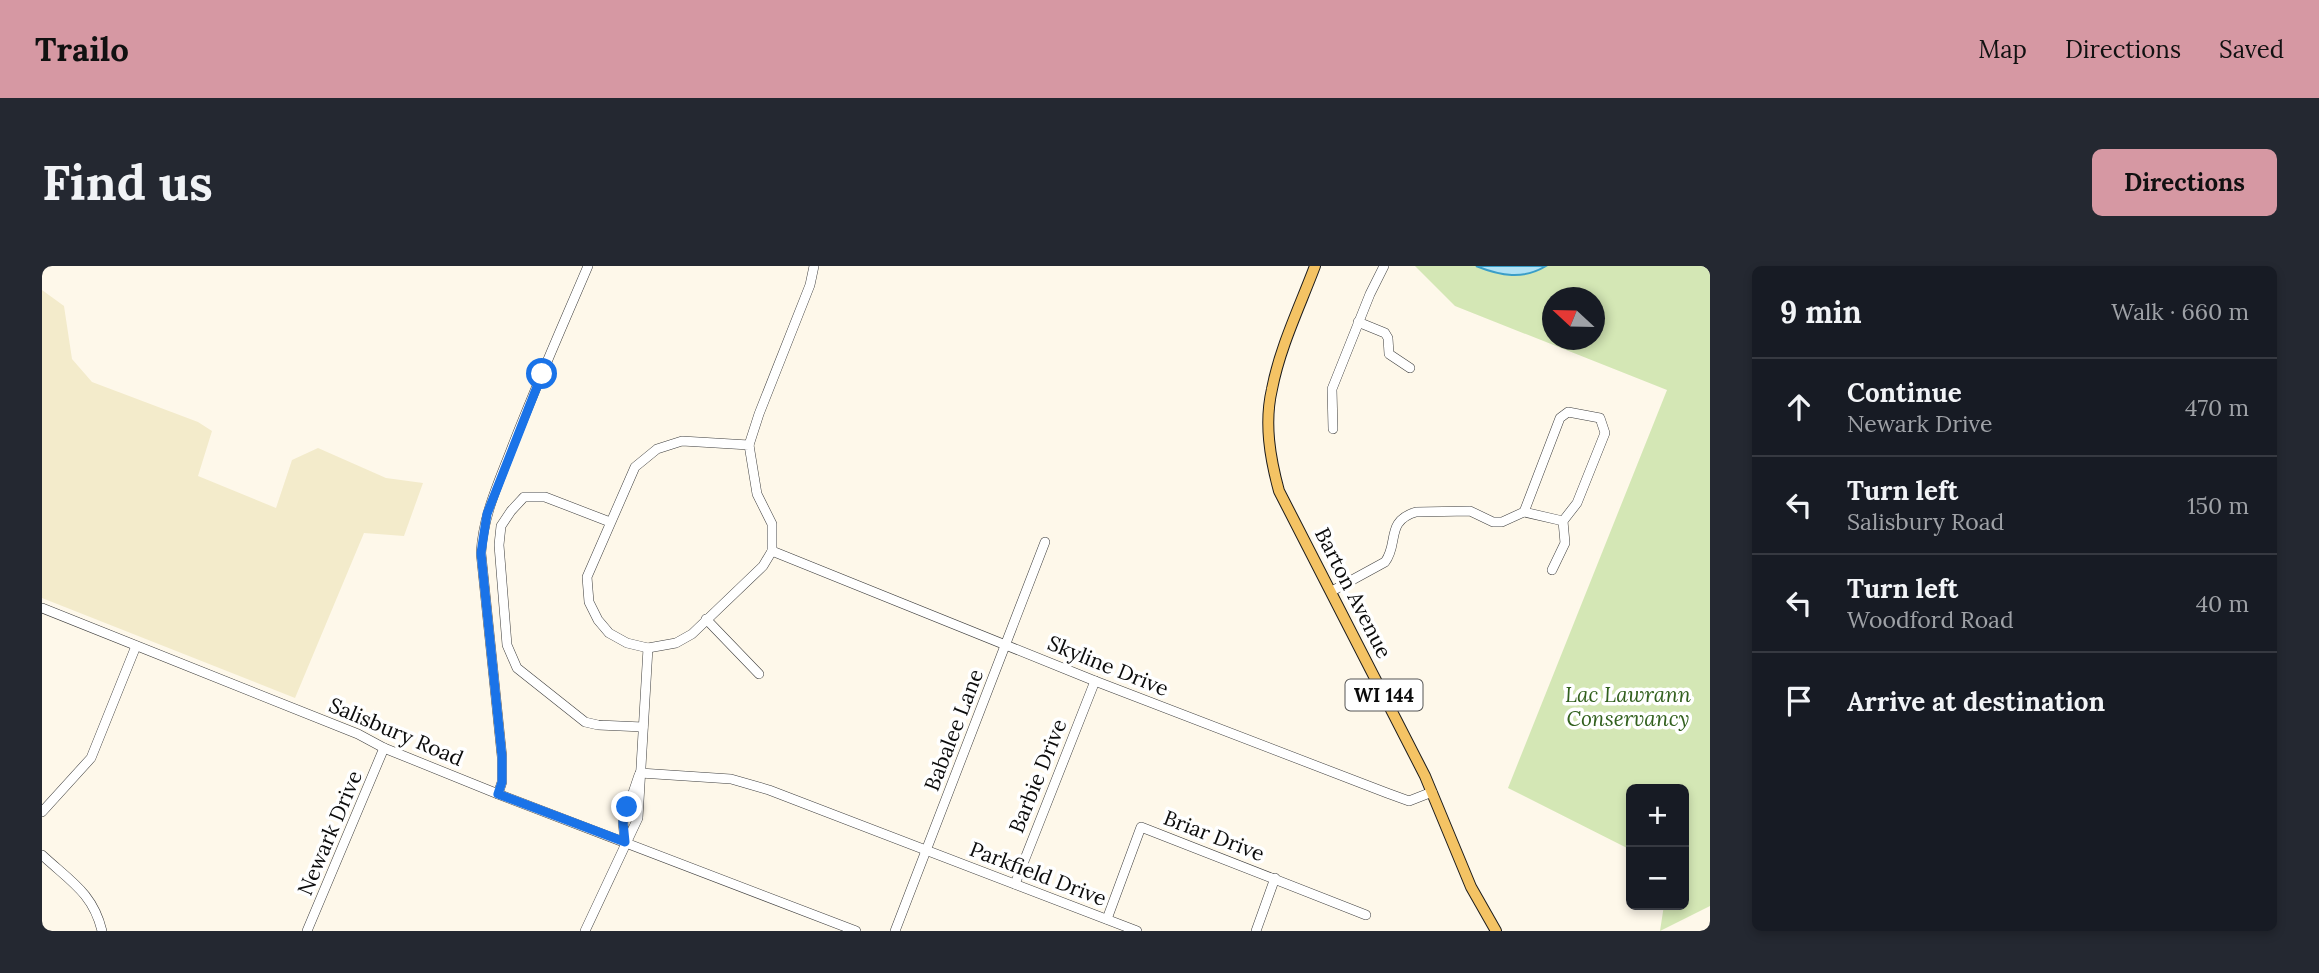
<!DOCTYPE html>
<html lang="en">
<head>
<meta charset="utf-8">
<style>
  :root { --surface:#171b24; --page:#242831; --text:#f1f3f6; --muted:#9ea1a6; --line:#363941; --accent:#d698a3 }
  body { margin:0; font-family:Lora,serif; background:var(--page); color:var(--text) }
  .controls { position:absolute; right:21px; bottom:21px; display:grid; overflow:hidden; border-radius:10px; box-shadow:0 4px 10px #0003 }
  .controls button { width:63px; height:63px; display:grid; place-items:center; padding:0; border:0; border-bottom:2px solid var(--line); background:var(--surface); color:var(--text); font:35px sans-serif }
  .compass { position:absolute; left:1500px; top:21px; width:63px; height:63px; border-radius:50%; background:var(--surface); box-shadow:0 4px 10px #0003; rotate:292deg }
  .stop { position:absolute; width:21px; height:21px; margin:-16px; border:5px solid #1a73e8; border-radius:50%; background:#fff }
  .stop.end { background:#1a73e8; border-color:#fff; box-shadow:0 2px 7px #0008 }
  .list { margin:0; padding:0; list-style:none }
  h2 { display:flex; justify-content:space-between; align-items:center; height:91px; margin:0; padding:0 28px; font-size:30px }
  h2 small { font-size:23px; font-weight:400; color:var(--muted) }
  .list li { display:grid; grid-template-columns:46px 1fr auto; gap:21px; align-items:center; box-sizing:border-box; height:98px; padding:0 28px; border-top:2px solid var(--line) }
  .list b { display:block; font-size:26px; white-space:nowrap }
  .list p { margin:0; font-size:23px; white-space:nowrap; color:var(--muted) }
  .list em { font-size:23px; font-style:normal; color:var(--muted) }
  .icon { flex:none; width:38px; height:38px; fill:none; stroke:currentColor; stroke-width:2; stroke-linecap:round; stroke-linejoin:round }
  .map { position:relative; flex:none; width:1668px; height:665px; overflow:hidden; border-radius:10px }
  header { display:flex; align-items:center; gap:42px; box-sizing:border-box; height:98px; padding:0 35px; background:var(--accent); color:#111 }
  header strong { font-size:33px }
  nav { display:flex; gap:38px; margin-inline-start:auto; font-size:24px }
  .intro { display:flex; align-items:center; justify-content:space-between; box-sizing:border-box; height:168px; padding:0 42px }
  h1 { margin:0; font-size:49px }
  .button { padding:18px 32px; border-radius:10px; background:var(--accent); color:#111; font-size:24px; font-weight:700 }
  main { display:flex; gap:42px; padding:0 42px }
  aside { flex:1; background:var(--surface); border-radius:10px; box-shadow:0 4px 10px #0003 }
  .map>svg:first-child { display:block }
  .farmland { fill:#f3ebcb }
  .green { fill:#d4e7b5; fill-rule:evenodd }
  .water { fill:#b0e1f4; stroke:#3a9ec8; stroke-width:2 }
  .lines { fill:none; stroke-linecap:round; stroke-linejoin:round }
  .minor-casing { stroke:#3e3e3e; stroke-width:10 }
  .major-casing { stroke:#1c1c1c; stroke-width:12 }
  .minor { stroke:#fff; stroke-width:9 }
  .major { stroke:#f4c364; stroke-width:10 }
  .route { stroke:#1a73e8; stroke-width:9 }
  .labels { text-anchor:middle; stroke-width:7; stroke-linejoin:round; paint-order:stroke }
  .shield { fill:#fff; stroke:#545454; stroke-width:2 }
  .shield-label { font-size:19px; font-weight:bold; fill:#0b0b0b }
  .street-label { font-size:21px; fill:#0b0b0b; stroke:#fff }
  .park-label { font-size:21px; font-style:italic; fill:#32601e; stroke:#fff }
</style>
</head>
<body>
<header>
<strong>Trailo</strong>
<nav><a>Map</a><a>Directions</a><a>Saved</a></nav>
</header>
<div class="intro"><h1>Find us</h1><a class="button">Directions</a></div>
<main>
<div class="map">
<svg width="1668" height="665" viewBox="0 0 1668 665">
  <rect width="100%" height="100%" fill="#fef8ea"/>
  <polygon class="farmland" points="0,24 22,40 30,93 50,116 156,156 170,165 156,210 234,242 250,194 276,182 344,212 381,217 362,270 322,267 253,432 0,332"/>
  <path class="green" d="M1373 0H1668V640L1618 665 1622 639H1642V523H1589V584L1466 522 1625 124 1413 40ZM1510 32H1552V74H1510Z"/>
  <path class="water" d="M1434 0H1504C1481 14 1459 10 1434 0Z"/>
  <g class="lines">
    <defs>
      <g id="minor">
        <polyline points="1316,56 1343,67 1346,72 1347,88 1368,102"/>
        <polyline points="1291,163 1290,123 1328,28 1342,0"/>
        <polygon points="640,175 707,179 715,228 730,258 730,285 721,300 650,368 634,377 606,382 585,377 567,367 556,354 547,336 545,311 593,201 615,183"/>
        <polyline points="707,179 717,148 768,19 772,0"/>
        <polyline points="1482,246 1518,152 1526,146 1558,152 1563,167 1535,237 1521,255 1523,277 1510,304"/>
        <polyline points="568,256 503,231 482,231 469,245 459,260 457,279 465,379 475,402 543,456 556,459 601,461"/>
        <polyline points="730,285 1053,415 1345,527 1367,535 1390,526"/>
        <path d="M1290 325 1343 296C1357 278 1343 255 1374 246L1428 245 1451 256H1460L1482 246 1521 255"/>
        <polyline points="0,342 316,468 342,482 456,528 814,665"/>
        <polyline points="664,353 717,408"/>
        <polyline points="598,507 689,513 727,524 1095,665"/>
        <path d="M456 528 460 516V491L439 287C441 250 456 218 469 184 493 122 520 61 546 0"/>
        <polyline points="0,546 49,492 94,380"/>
        <polyline points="583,576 581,556 597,509"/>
        <path d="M0 589C28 615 51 627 60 665"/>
        <polyline points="973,618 1053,415"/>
        <polyline points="1065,653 1099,561 1324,649"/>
        <polyline points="265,665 342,482"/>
        <polyline points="543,665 596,552 606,382"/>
        <polyline points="853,665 1003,276"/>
        <polyline points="1214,665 1233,612"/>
      </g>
      <path id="major" d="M1273 0C1258 40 1238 81 1230 123 1222 157 1228 192 1237 225L1383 510 1429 621 1454 665"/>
    </defs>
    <use href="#minor" class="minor-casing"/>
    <use href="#major" class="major-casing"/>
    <use href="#minor" class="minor"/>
    <use href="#major" class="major"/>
  </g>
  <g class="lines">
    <polyline class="route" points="500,108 445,248 439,287 460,491 460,516 456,528 583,576 581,556 585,541"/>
  </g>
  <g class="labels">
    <rect class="shield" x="1303.5" y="413.5" width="77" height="31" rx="5"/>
    <g class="shield-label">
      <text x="1342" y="436">WI 144</text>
    </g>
    <g class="street-label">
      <text transform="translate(1311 327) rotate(63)" y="7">Barton Avenue</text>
      <text transform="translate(1066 400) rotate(22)" y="7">Skyline Drive</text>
      <text transform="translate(912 464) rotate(-69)" y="7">Babalee Lane</text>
      <text transform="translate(354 466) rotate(23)" y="7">Salisbury Road</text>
      <text transform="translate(996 510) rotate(-68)" y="7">Barbie Drive</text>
      <text transform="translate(288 567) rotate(-67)" y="7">Newark Drive</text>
      <text transform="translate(1172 570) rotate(21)" y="7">Briar Drive</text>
      <text transform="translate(996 608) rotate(21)" y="7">Parkfield Drive</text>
    </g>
    <g class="park-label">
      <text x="1586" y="436">Lac Lawrann<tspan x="1586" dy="24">Conservancy</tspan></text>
    </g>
  </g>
</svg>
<div class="controls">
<button>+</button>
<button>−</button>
</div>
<svg class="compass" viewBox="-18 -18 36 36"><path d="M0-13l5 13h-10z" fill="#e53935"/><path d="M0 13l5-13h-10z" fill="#9ea1a6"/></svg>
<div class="stop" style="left:500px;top:108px"></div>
<div class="stop end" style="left:585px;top:541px"></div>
</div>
<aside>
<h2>9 min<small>Walk · 660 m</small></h2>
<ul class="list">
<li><svg class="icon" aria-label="ahead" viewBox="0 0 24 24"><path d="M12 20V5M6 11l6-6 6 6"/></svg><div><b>Continue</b><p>Newark Drive</p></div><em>470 m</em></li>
<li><svg class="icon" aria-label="left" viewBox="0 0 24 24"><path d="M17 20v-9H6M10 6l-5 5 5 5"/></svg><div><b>Turn left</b><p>Salisbury Road</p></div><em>150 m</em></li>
<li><svg class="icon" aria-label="left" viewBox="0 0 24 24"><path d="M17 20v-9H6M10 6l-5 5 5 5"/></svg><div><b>Turn left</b><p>Woodford Road</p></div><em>40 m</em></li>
<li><svg class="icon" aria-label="arrive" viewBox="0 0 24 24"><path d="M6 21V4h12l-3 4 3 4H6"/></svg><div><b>Arrive at destination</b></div></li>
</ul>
</aside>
</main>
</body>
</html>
